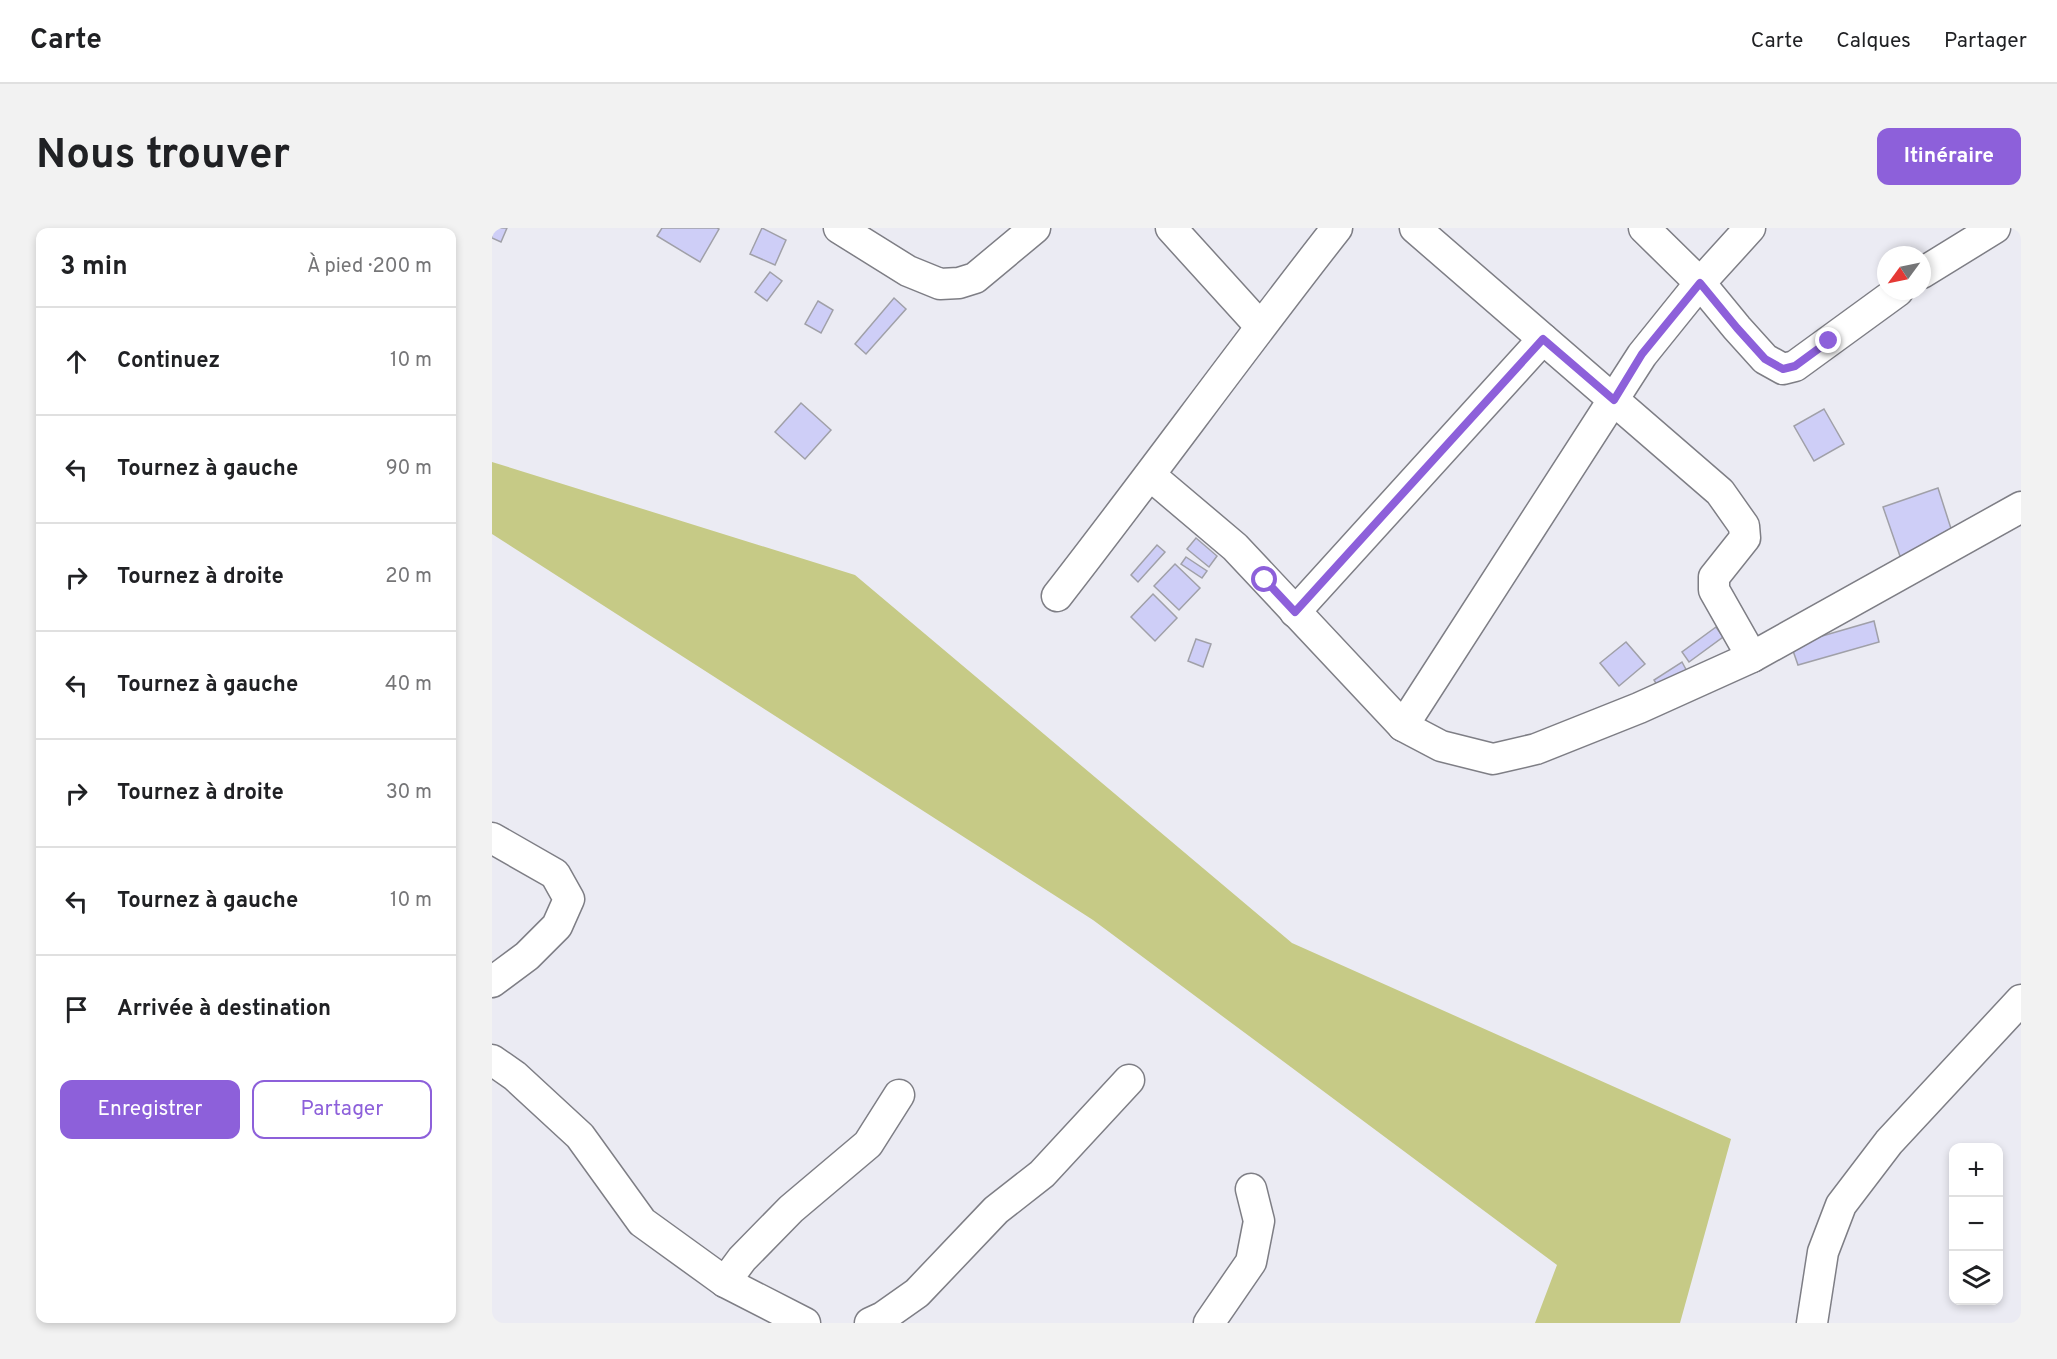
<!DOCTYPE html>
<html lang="fr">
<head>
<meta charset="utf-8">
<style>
  :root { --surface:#fff; --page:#f2f2f2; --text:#202124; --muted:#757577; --line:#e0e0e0; --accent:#8d60da }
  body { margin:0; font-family:Overpass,sans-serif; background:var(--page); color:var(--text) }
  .controls { position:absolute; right:18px; bottom:18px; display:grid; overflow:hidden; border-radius:12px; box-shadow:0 3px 9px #0003 }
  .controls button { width:54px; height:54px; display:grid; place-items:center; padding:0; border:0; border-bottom:2px solid var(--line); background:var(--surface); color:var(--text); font:30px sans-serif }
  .compass { position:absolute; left:1385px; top:18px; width:54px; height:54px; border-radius:50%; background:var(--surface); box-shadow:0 3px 9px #0003; rotate:237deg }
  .stop { position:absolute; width:18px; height:18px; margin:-14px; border:4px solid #8d60da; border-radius:50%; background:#fff }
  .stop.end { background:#8d60da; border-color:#fff; box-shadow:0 2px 6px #0008 }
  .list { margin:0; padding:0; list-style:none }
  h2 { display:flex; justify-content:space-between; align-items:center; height:78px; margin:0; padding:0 24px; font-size:26px }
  h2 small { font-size:20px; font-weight:400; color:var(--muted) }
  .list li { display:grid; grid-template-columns:39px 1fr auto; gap:18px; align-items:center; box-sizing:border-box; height:108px; padding:0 24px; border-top:2px solid var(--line) }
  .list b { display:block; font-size:22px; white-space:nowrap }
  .list em { font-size:20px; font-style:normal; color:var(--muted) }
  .actions { display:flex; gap:12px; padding:18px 24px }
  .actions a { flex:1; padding:14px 0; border:2px solid var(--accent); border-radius:12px; text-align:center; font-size:21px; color:var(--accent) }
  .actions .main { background:var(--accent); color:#fff }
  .icon { flex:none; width:33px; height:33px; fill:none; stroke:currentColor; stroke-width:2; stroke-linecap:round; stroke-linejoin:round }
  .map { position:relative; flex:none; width:1529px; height:1095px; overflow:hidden; border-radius:12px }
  header { display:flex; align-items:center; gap:36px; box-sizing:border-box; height:84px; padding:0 30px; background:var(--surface); border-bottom:2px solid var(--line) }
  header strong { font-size:28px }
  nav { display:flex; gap:33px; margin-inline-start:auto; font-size:21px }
  .intro { display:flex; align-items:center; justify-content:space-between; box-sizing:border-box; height:144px; padding:0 36px }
  h1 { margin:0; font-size:42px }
  .button { padding:15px 27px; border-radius:12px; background:var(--accent); color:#fff; font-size:21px; font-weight:700 }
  main { display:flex; gap:36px; padding:0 36px }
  aside { flex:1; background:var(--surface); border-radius:12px; box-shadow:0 3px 9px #0003 }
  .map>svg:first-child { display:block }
  .green { fill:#c6ca86 }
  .building { fill:#cecef7; stroke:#a0a0a8; stroke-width:1.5 }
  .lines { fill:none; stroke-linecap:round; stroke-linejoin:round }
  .minor-casing { stroke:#7e7e85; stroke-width:33 }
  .minor { stroke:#fff; stroke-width:30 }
  .route { stroke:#8d60da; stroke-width:8 }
</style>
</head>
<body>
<header>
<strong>Carte</strong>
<nav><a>Carte</a><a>Calques</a><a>Partager</a></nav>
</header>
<div class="intro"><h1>Nous trouver</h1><a class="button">Itinéraire</a></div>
<main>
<aside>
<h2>3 min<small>À pied · 200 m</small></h2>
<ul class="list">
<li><svg class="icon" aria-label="ahead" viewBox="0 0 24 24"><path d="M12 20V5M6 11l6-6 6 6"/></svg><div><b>Continuez</b></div><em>10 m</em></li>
<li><svg class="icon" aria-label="left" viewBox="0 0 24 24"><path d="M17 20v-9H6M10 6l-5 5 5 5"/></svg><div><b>Tournez à gauche</b></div><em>90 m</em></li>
<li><svg class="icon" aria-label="right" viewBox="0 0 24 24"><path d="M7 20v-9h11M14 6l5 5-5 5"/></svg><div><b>Tournez à droite</b></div><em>20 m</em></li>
<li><svg class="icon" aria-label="left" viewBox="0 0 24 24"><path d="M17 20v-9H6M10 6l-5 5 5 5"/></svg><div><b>Tournez à gauche</b></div><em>40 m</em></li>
<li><svg class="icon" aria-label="right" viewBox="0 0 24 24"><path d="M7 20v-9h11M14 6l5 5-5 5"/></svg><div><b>Tournez à droite</b></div><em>30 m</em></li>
<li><svg class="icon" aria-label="left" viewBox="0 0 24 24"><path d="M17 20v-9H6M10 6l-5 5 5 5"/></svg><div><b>Tournez à gauche</b></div><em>10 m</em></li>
<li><svg class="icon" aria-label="arrive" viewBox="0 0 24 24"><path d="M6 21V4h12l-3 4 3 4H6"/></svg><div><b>Arrivée à destination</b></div></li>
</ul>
<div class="actions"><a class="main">Enregistrer</a><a>Partager</a></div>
</aside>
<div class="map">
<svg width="1529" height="1095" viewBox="0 0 1529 1095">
  <rect width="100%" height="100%" fill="#ebebf3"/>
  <polygon class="green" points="0,234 363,347 800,715 1239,911 1188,1095 1043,1095 1065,1037 601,692 0,306"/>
  <g class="building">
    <polygon points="0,0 15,0 9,14 0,10"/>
    <polygon points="170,0 225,0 227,1 208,34 165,8"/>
    <polygon points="270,0 294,12 283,37 258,26"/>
    <polygon points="278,44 290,53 275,73 263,64"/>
    <polygon points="402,70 414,81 374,126 363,116"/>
    <polygon points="326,73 341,82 329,105 313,96"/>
    <polygon points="309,175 339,202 313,231 283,204"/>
    <polygon points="1332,181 1352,216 1322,233 1302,198"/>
    <polygon points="1446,260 1463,313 1409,331 1391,279"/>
    <polygon points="704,310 725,328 717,339 695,321"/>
    <polygon points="665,317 673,324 646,354 639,347"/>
    <polygon points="694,329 715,343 710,350 689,336"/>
    <polygon points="683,336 708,360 687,382 662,358"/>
    <polygon points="661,366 685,390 663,413 639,389"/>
    <polygon points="1382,393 1387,414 1306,437 1299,417"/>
    <polygon points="1224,399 1231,409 1197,434 1190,424"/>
    <polygon points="704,411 719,416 711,439 696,433"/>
    <polygon points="1134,414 1153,436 1127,458 1108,435"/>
    <polygon points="1190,434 1197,447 1169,464 1162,452"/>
  </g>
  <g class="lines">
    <defs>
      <g id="minor">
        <polyline points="347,0 416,43 448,56 467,55 483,50 543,0"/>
        <polyline points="679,0 768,98"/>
        <polyline points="923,0 1228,264 1252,298 1253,310 1222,349 1222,362 1260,429"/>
        <polyline points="1152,0 1208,55 1245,100 1273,131 1291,141 1303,138 1406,63"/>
        <polyline points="1430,45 1503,0"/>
        <polyline points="659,248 743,319 911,498 949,518 1001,531 1044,521 1147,480 1260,429 1529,279"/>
        <path d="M565 368C660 246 750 121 845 0"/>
        <polyline points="803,384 1051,111"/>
        <polyline points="911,498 1150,127 1208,55 1258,0"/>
        <polyline points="0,610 63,646 77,671 65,698 35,728 0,754"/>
        <polyline points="0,832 23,848 88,908 150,994 233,1054 313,1095"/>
        <polyline points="233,1054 250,1031 299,981 376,916 407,867"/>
        <polyline points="378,1095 391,1089 425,1065 504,982 550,946 637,852"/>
        <polyline points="717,1095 759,1034 767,993 759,961"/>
        <polyline points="1320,1095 1331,1024 1349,977 1397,914 1529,772"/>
      </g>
    </defs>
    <use href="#minor" class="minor-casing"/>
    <use href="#minor" class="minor"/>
  </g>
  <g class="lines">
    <polyline class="route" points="773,352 803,384 1051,111 1122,172 1150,126 1208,55 1245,100 1273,131 1291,141 1303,138 1337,113"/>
  </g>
</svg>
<div class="controls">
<button>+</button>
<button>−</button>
<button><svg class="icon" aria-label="layers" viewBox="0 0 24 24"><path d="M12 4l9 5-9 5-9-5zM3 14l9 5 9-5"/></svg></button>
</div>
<svg class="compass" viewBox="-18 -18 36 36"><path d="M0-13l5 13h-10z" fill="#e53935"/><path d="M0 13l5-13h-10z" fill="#757577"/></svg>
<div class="stop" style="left:773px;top:352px"></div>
<div class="stop end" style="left:1337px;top:113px"></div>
</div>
</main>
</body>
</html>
